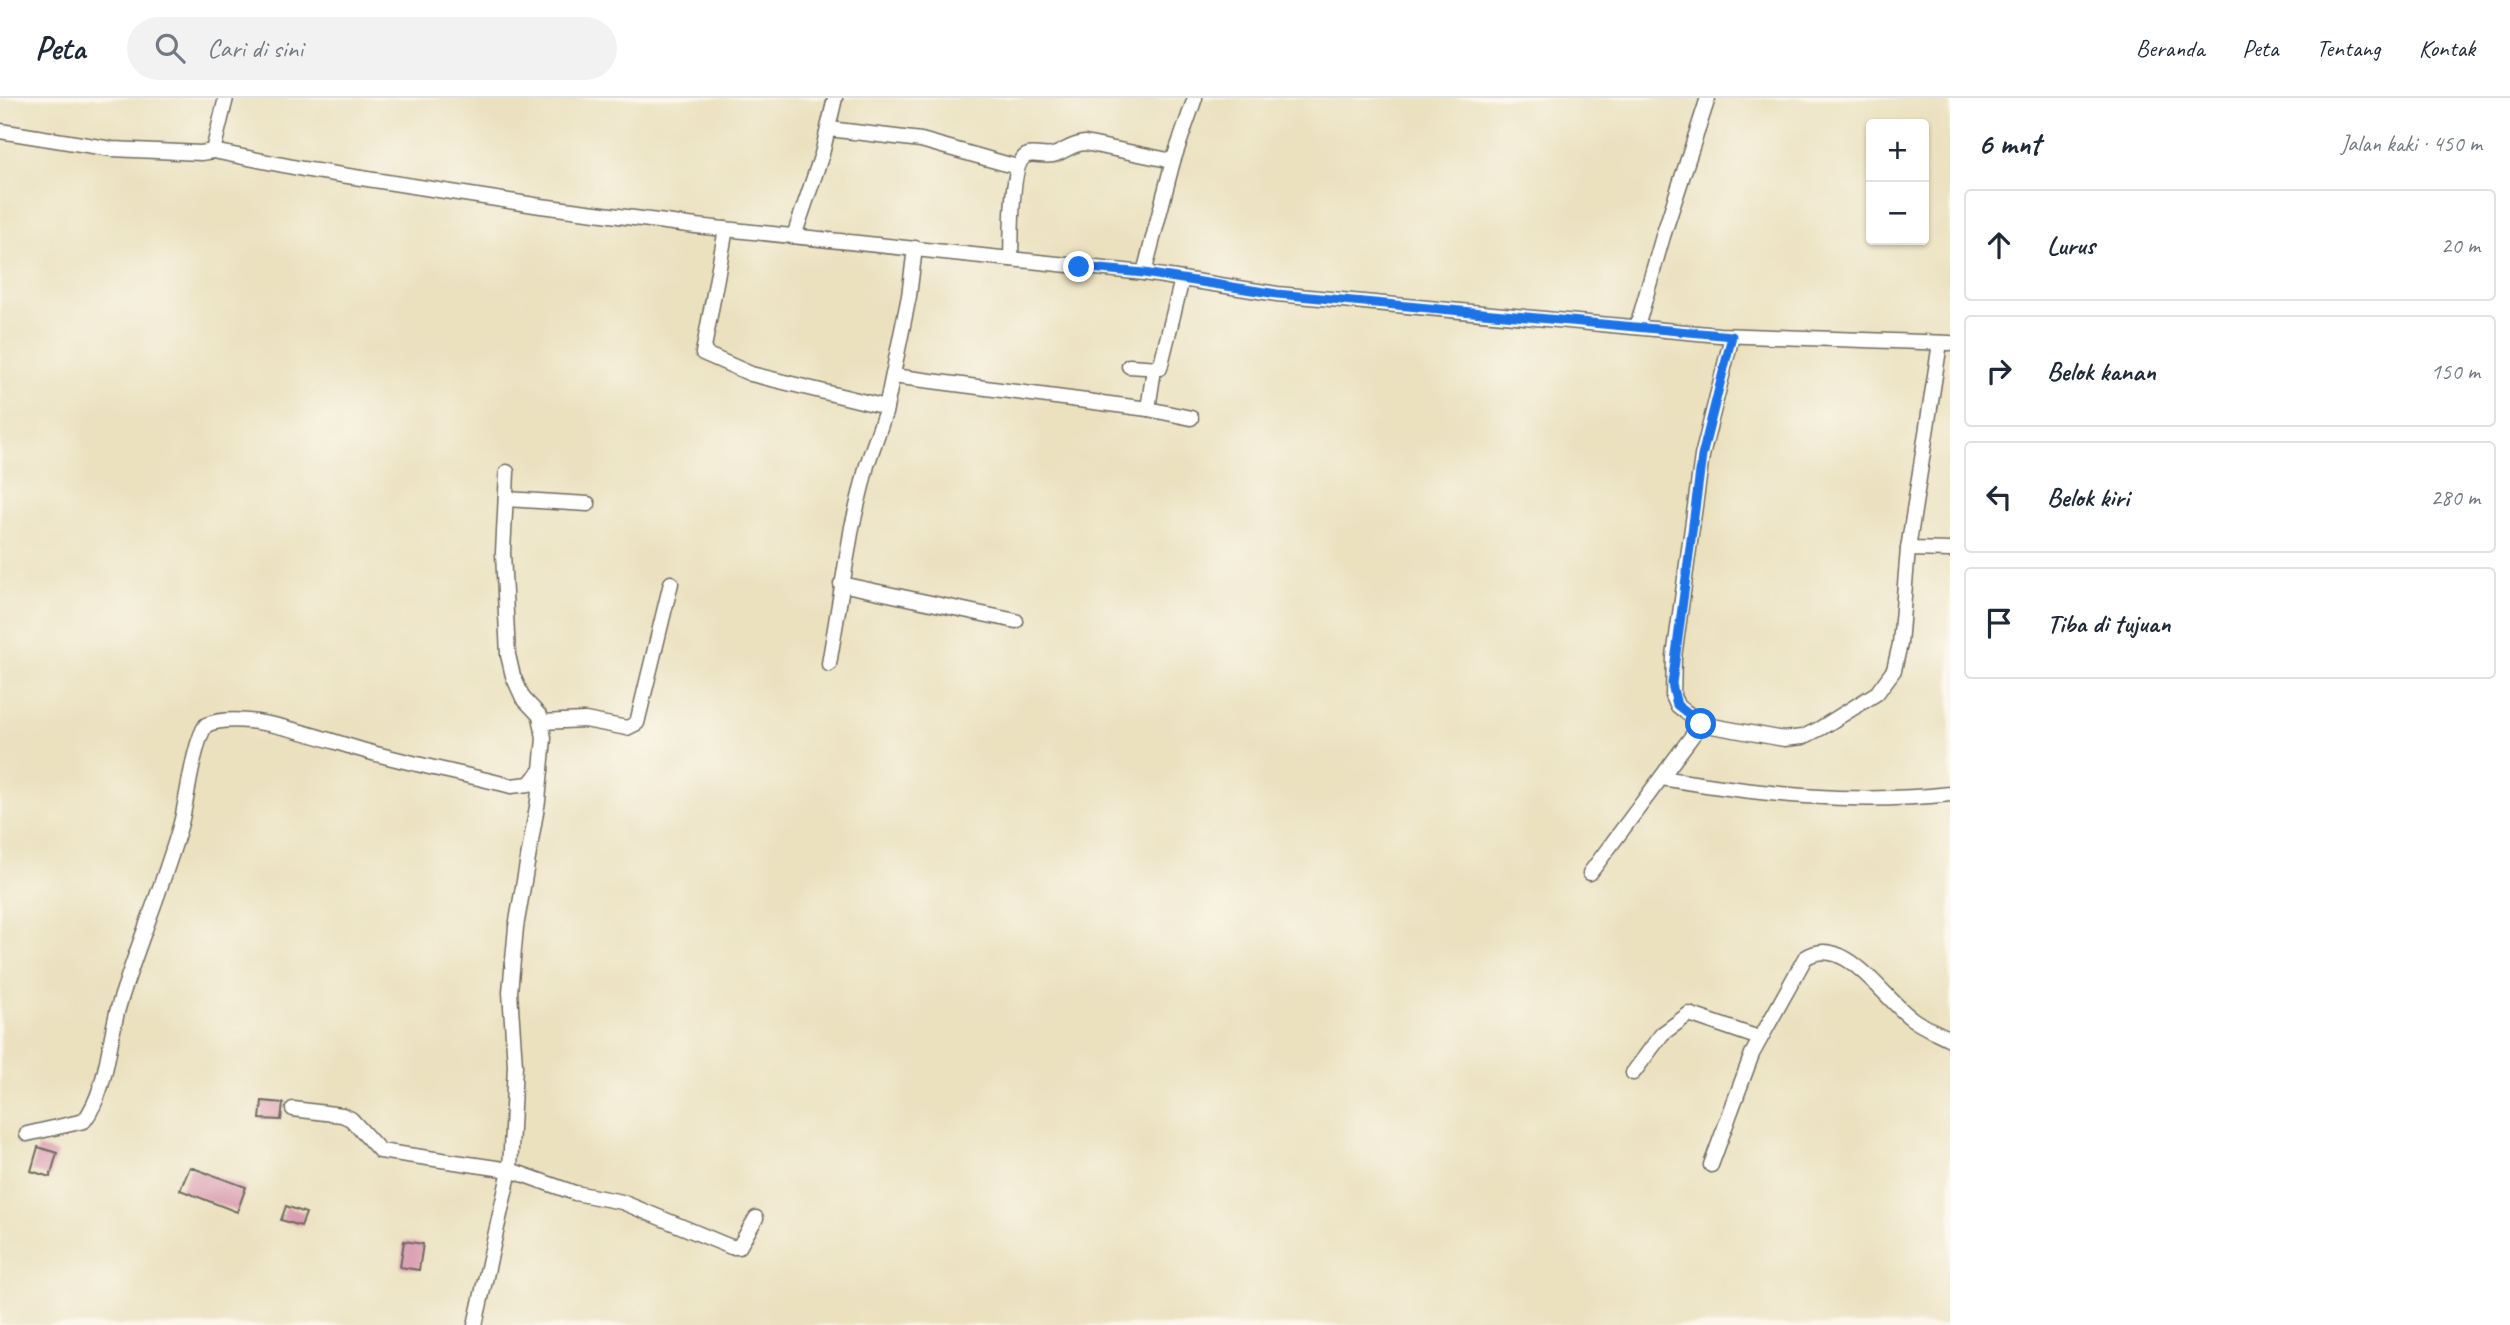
<!DOCTYPE html>
<html lang="id">
<head>
<meta charset="utf-8">
<style>
  :root { --surface:#fff; --page:#f2f2f3; --text:#1f2937; --muted:#747a83; --line:#e0e1e3 }
  body { margin:0; font-family:Caveat,sans-serif; background:var(--page); color:var(--text) }
  .controls { position:absolute; right:21px; top:21px; display:grid; overflow:hidden; border-radius:7px; box-shadow:0 2px 5px #0004 }
  .controls button { width:63px; height:63px; display:grid; place-items:center; padding:0; border:0; border-bottom:2px solid var(--line); background:var(--surface); color:var(--text); font:35px sans-serif }
  .stop { position:absolute; width:21px; height:21px; margin:-16px; border:5px solid #1a73e8; border-radius:50%; background:#fff }
  .stop.end { background:#1a73e8; border-color:#fff; box-shadow:0 2px 7px #0008 }
  .list { margin:0; padding:0; list-style:none }
  h2 { display:flex; justify-content:space-between; align-items:center; height:91px; margin:0; padding:0 28px; font-size:30px }
  h2 small { font-size:23px; font-weight:400; color:var(--muted) }
  .list li { display:grid; grid-template-columns:46px 1fr auto; gap:21px; align-items:center; box-sizing:border-box; height:112px; margin:0 14px 14px; padding:0 14px; border:2px solid var(--line); border-radius:7px }
  .list b { display:block; font-size:26px; white-space:nowrap }
  .list em { font-size:23px; font-style:normal; color:var(--muted) }
  .icon { flex:none; width:38px; height:38px; fill:none; stroke:currentColor; stroke-width:2; stroke-linecap:round; stroke-linejoin:round }
  .map { position:relative; flex:none; width:1950px; height:1227px; overflow:hidden }
  header { display:flex; align-items:center; gap:42px; box-sizing:border-box; height:98px; padding:0 35px; background:var(--surface); border-bottom:2px solid var(--line) }
  header strong { font-size:33px }
  nav { display:flex; gap:38px; margin-inline-start:auto; font-size:24px }
  .search { width:490px; height:63px; background:var(--page); display:flex; align-items:center; gap:18px; box-sizing:border-box; padding:0 24px; border-radius:38px; color:var(--muted); font-size:26px }
  main { display:flex }
  aside { flex:1; background:var(--surface) }
  .map>svg:first-child { display:block }
  .building { fill:#d897ae }
  .lines { fill:none; stroke-linecap:round; stroke-linejoin:round }
  .minor-casing { stroke:#6e6b5f; stroke-width:17 }
  .minor { stroke:#fff; stroke-width:14 }
  .route { stroke:#1a73e8; stroke-width:9 }
</style>
</head>
<body>
<header>
<strong>Peta</strong>
<div class="search"><svg class="icon" aria-label="search" viewBox="0 0 24 24"><circle cx="10" cy="10" r="6"/><path d="M15 15l6 6"/></svg>Cari di sini</div>
<nav><a>Beranda</a><a>Peta</a><a>Tentang</a><a>Kontak</a></nav>
</header>
<main>
<div class="map">
<svg width="1950" height="1227" viewBox="0 0 1950 1227">
  <rect width="100%" height="100%" fill="#fbf7ec"/>
  <filter id="ink" filterUnits="userSpaceOnUse"><feTurbulence type="fractalNoise" baseFrequency=".0143" numOctaves="2"/><feDisplacementMap in="SourceGraphic" scale="14" xChannelSelector="R" yChannelSelector="G"/><feConvolveMatrix kernelMatrix="1 2 1 2 8 2 1 2 1" color-interpolation-filters="sRGB"/></filter>
  <filter id="wash" filterUnits="userSpaceOnUse"><feTurbulence type="fractalNoise" baseFrequency=".00686" numOctaves="4" result="noise"/><feDisplacementMap in="SourceGraphic" scale="28" xChannelSelector="R" yChannelSelector="G"/><feGaussianBlur stdDeviation="1.57" result="paint"/><feColorMatrix in="noise" values="0 0 0 0 0 0 0 0 0 0 0 0 0 0 0 0 0 1.4 0 .05"/><feComposite in="paint" operator="in"/></filter>
  <g filter="url(#wash)">
    <rect width="100%" height="100%" fill="#ebe1bf"/>
    <g id="blocks">
      <g class="building">
        <polygon points="262,1003 283,1005 281,1022 260,1021"/>
        <polygon points="38,1049 57,1055 50,1079 31,1073"/>
        <polygon points="190,1069 246,1089 237,1114 180,1092"/>
        <polygon points="286,1108 306,1115 301,1128 281,1122"/>
        <polygon points="404,1143 423,1146 419,1172 400,1169"/>
      </g>
    </g>
  </g>
  <g filter="url(#ink)">
    <use href="#blocks" fill-opacity="0" stroke="#6e6b5f" stroke-width="2"/>
    <g class="lines">
      <defs>
        <g id="minor">
          <polyline points="829,31 921,42 1017,69"/>
          <polyline points="0,33 112,51 201,55 213,53 226,0"/>
          <polyline points="213,53 303,71 541,108 696,128 1144,175 1277,196 1719,237 1950,245"/>
          <polyline points="726,131 703,255 751,276 886,309"/>
          <polyline points="794,138 822,56 835,0"/>
          <path d="M1011 161C1012 142 1009 62 1028 57 1037 55 1047 60 1056 56 1067 52 1072 46 1085 45L1173 63"/>
          <polyline points="1144,175 1173,63 1195,0"/>
          <polyline points="1637,229 1663,138 1708,0"/>
          <polyline points="1732,238 1702,358 1674,559 1673,598 1677,607 1701,626 1784,641 1803,639 1821,630 1877,595 1894,572 1900,546 1908,451 1940,245"/>
          <polyline points="1129,268 1160,270 1182,181"/>
          <polyline points="893,278 1148,311 1154,271"/>
          <polyline points="1148,311 1191,320"/>
          <polyline points="506,401 588,406"/>
          <polyline points="1908,451 1950,452"/>
          <polyline points="841,486 1016,523"/>
          <polyline points="829,566 852,429 867,367 885,315 909,198 915,150"/>
          <polyline points="542,624 585,622 627,630 637,625 671,485"/>
          <path d="M1662 680C1758 696 1853 707 1950 696"/>
          <polyline points="1590,775 1701,626"/>
          <polyline points="1633,975 1662,936 1689,916 1759,940"/>
          <polyline points="293,1011 342,1017 351,1021 380,1053 510,1072 575,1095 622,1104 731,1149 739,1149 756,1120"/>
          <path d="M27 1036 84 1023C108 991 108 944 119 907 138 845 164 786 181 725 187 702 194 643 206 627 246 610 328 643 369 654 416 667 464 676 511 688L529 686 541 672"/>
          <path d="M1711 1067 1752 956 1805 860C1844 834 1883 900 1911 920 1922 929 1937 934 1950 941"/>
          <polyline points="475,1227 510,1072 515,967 510,894 516,829 538,703 544,640 540,618 523,600 513,578 508,557 503,455 507,374"/>
        </g>
      </defs>
      <use href="#minor" class="minor-casing"/>
      <use href="#minor" class="minor"/>
    </g>
  </g>
  <g class="lines" filter="url(#ink)">
    <polyline class="route" points="1079,169 1144,175 1277,196 1732,238 1702,358 1672,586 1677,607 1701,626"/>
  </g>
</svg>
<div class="controls">
<button>+</button>
<button>−</button>
</div>
<div class="stop" style="left:1701px;top:626px"></div>
<div class="stop end" style="left:1079px;top:169px"></div>
</div>
<aside>
<h2>6 mnt<small>Jalan kaki · 450 m</small></h2>
<ul class="list">
<li><svg class="icon" aria-label="ahead" viewBox="0 0 24 24"><path d="M12 20V5M6 11l6-6 6 6"/></svg><div><b>Lurus</b></div><em>20 m</em></li>
<li><svg class="icon" aria-label="right" viewBox="0 0 24 24"><path d="M7 20v-9h11M14 6l5 5-5 5"/></svg><div><b>Belok kanan</b></div><em>150 m</em></li>
<li><svg class="icon" aria-label="left" viewBox="0 0 24 24"><path d="M17 20v-9H6M10 6l-5 5 5 5"/></svg><div><b>Belok kiri</b></div><em>280 m</em></li>
<li><svg class="icon" aria-label="arrive" viewBox="0 0 24 24"><path d="M6 21V4h12l-3 4 3 4H6"/></svg><div><b>Tiba di tujuan</b></div></li>
</ul>
</aside>
</main>
</body>
</html>
